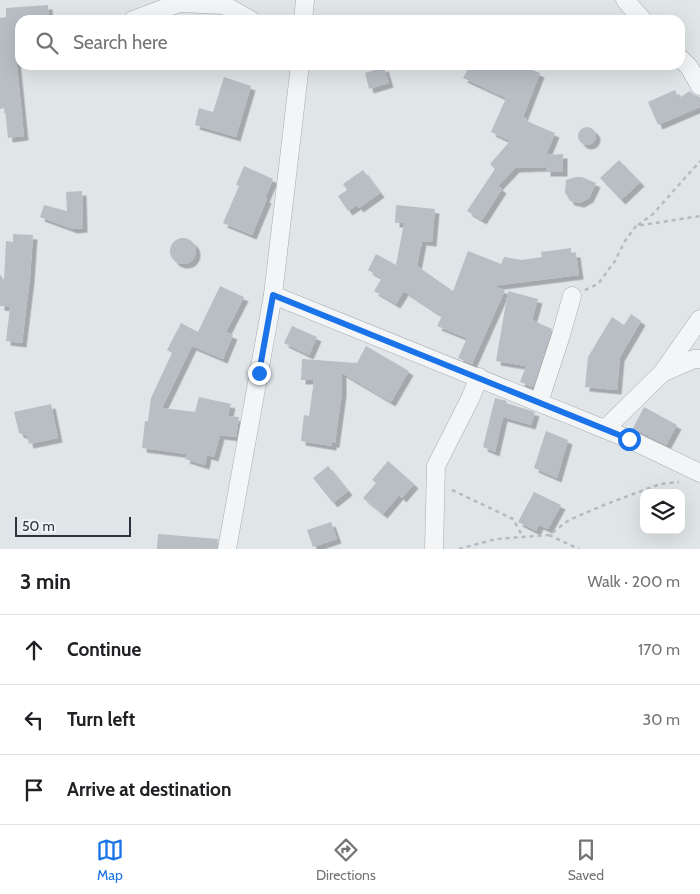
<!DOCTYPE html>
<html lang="en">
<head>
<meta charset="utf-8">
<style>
  :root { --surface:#fff; --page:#f6f6f6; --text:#202124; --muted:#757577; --line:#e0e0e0; --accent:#1a73e8 }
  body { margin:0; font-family:Cabin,sans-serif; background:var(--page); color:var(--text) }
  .controls { position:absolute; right:15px; bottom:15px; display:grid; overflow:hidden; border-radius:10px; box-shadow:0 5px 20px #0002 }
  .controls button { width:45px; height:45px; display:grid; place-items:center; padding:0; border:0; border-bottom:1px solid var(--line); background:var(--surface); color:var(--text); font:25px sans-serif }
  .scale { position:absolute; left:15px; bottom:12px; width:116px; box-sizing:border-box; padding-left:5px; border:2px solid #2a343e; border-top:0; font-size:14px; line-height:18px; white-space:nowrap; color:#2a343e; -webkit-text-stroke:4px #f0f3f6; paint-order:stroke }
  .stop { position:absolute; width:15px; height:15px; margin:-11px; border:4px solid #1a73e8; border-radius:50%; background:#fff }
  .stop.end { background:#1a73e8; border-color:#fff; box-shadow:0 1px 5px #0008 }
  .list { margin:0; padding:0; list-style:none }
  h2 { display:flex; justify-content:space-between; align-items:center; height:65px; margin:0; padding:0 20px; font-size:21px }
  h2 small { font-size:16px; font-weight:400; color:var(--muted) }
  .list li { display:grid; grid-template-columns:32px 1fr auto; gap:15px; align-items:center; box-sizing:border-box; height:70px; padding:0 20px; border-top:1px solid var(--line) }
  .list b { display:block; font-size:19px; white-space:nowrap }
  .list em { font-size:16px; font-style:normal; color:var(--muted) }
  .icon { flex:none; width:28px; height:28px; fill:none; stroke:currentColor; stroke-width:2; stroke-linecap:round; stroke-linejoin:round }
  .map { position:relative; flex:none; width:700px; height:549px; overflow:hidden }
  .search { position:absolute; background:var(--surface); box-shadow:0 5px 20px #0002; left:15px; right:15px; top:15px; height:55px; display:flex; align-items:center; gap:12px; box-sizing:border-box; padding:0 18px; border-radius:15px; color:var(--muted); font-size:19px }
  .sheet { height:275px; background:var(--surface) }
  nav { display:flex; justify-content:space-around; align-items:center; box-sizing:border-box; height:70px; border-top:1px solid var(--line); background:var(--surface); font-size:14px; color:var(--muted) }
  nav a { display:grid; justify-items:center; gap:2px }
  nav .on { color:var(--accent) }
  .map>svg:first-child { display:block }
  .building { fill:#b8bec4; filter:url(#shadow) }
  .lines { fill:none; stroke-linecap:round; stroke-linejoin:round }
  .minor-casing { stroke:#a6acb2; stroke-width:19 }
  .path { stroke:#b7bbc0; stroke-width:2.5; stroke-dasharray:4 4; stroke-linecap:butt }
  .minor { stroke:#f3f5f7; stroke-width:18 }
  .route { stroke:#1a73e8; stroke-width:6 }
</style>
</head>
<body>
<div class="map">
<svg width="700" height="549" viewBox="0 0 700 549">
  <defs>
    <filter id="shadow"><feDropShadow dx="4.5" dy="4.5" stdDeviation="0" flood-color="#0004"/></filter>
  </defs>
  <rect width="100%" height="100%" fill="#e0e5e8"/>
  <g class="building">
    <polygon points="48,5 49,20 20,20 20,47 15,47 24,136 8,138 5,108 0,109 0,18 6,17 6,8"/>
    <polygon points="470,65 491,65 500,69 502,65 520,65 540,73 523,117 527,119 526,121 555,133 546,155 563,154 563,172 546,172 546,167 515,168 498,186 502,189 482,220 467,211 495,169 490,164 510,141 491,132 506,98 463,78"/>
    <polygon points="384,67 389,83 369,89 365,73"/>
    <polygon points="224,77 251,86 236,137 195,125 199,108 213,112"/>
    <polygon points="675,90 679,98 690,91 694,95 700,97 700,107 658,125 648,102"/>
    <circle cx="587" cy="136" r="9"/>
    <polygon points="619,160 640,182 621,200 600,178"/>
    <polygon points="244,166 273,179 265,198 267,199 252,235 223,223 239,186 236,185"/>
    <polygon points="363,170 380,193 359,208 357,205 348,211 338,196 347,190 343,184"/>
    <polygon points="576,177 582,177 596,183 589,198 580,203 570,201 565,192 566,180"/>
    <polygon points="82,191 83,228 73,229 40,217 44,205 67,211 66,192"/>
    <polygon points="396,205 435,209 432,242 422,241 417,266 453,291 468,251 501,264 504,257 522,260 542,257 541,252 571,248 571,253 576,253 579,275 492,286 505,290 472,364 458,358 467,338 437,326 442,316 404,291 396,304 374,291 382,278 368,270 376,254 396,265 404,223 395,223"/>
    <polygon points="13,234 33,235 30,278 22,343 6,341 10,307 0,306 0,274 4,280 6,241 13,242"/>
    <circle cx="183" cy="251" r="13"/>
    <polygon points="220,286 244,297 226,332 233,335 223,359 192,346 162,408 195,412 199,397 231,404 228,416 239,417 236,437 220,435 214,457 207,455 205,465 185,459 187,454 142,448 145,421 148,421 151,398 172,353 167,350 181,323 198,332"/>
    <polygon points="508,291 538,299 532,320 552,329 533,387 520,382 526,366 496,361"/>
    <polygon points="631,314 641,321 620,357 617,390 585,387 588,357 612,317 624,325"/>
    <polygon points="292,326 317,337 309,355 284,343"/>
    <polygon points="366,346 409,371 391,402 342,373 342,392 335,443 332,443 332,446 301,441 304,415 309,416 314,380 301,380 302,359 357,363"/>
    <polygon points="495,398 507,401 506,403 535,412 531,425 503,417 495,452 483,447"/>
    <polygon points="51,404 58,438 29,444 27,436 19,433 14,412"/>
    <polygon points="644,407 677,425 666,445 633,428"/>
    <polygon points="546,431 568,440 557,478 534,468"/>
    <polygon points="388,461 414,484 402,498 399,495 383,514 363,498 376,483 372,480"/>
    <polygon points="328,466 348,491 333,503 313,478"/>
    <polygon points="534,492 561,505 548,529 539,525 536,531 518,522"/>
    <polygon points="331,522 337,539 313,547 307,530"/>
    <polygon points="158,534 218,539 217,549 157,549"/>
  </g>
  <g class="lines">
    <defs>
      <g id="minor">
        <polyline points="625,0 643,20"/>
        <polyline points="133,20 179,3 224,5 251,20"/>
        <polyline points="303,20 305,0"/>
        <polyline points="680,58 689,67 700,86"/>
        <polyline points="273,295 629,439 700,473"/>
        <polyline points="662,373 694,359 700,359"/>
        <polyline points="539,402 561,335 572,296"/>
        <polyline points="605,429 662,373 700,319"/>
        <polyline points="227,549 273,295 300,65"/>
        <polyline points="434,549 436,466 470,399 479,377"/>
      </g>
    </defs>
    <use href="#minor" class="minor-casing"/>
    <g class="path">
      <polyline points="638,225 653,214 700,161"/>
      <polyline points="585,290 598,284 615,261 625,241 636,226 700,216"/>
      <polyline points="452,490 513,519 523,537"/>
      <polyline points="549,535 579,549"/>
      <polyline points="459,549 496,539 549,535 569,520 604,505 660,484 679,482"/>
    </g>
    <use href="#minor" class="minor"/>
  </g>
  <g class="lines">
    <polyline class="route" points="259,373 273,295 629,439"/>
  </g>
</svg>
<div class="controls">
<button><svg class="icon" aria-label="layers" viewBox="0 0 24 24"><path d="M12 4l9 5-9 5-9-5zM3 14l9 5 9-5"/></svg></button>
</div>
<div class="scale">50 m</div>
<div class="stop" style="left:629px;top:439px"></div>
<div class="stop end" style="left:259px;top:373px"></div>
<div class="search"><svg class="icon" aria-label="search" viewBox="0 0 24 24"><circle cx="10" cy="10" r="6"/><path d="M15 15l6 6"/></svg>Search here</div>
</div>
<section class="sheet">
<h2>3 min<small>Walk · 200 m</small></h2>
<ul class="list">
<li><svg class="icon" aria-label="ahead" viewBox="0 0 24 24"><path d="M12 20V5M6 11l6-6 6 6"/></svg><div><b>Continue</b></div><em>170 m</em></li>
<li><svg class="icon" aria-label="left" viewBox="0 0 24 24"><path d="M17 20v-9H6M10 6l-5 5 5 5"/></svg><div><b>Turn left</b></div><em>30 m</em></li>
<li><svg class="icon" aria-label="arrive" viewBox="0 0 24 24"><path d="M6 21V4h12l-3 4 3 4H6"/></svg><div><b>Arrive at destination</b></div></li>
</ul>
</section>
<nav>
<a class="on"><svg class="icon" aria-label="map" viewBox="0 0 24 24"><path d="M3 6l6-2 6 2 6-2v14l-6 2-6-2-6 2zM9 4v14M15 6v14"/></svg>Map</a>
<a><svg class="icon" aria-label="directions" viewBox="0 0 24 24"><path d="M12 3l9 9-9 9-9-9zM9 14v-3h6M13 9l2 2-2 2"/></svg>Directions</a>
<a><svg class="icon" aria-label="saved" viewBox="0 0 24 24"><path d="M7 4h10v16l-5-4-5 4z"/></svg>Saved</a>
</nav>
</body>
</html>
